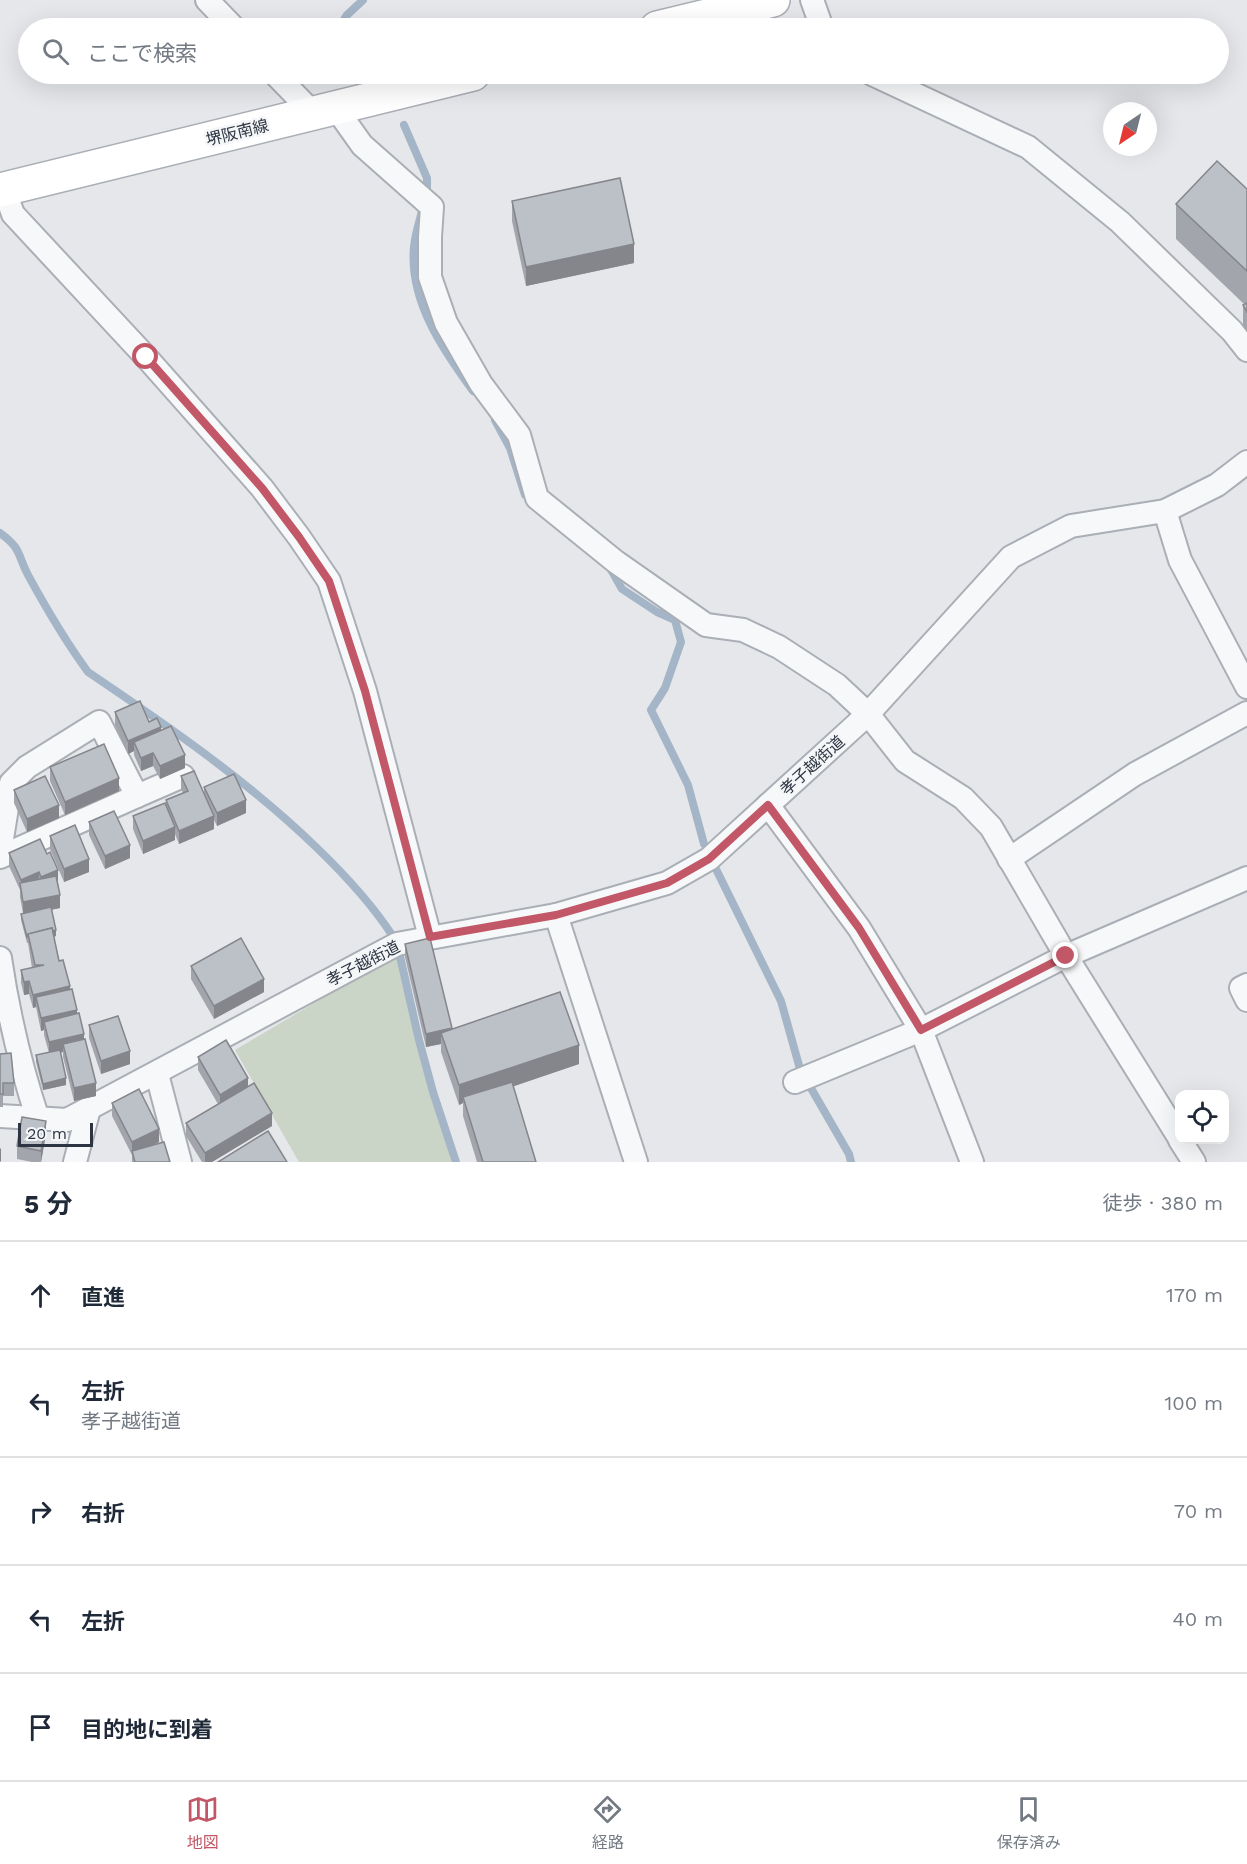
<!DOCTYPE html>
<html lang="ja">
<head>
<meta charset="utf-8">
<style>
  :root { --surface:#fff; --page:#f6f6f7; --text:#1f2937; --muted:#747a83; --line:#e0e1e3; --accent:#c25867 }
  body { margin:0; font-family:"Work Sans","Noto Sans JP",sans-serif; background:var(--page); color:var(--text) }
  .controls { position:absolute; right:18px; bottom:18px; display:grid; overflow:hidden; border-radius:12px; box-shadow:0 6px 24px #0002 }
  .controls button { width:54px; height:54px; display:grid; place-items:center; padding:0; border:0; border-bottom:2px solid var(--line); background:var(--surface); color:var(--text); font:30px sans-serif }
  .compass { position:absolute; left:1103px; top:102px; width:54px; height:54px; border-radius:50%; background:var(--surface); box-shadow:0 6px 24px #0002; rotate:215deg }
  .scale { position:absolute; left:18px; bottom:15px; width:75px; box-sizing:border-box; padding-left:6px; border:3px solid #2e3542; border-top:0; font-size:16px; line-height:21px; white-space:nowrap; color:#2e3542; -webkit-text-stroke:4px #f4f6f8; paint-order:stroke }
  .stop { position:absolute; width:18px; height:18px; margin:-14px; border:4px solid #c25867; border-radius:50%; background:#fff }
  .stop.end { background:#c25867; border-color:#fff; box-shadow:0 2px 6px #0008 }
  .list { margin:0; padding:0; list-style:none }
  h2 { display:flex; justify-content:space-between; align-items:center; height:78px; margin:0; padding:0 24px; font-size:26px }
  h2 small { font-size:20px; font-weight:400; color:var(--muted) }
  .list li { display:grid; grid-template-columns:39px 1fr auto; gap:18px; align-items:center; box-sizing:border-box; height:108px; padding:0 24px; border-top:2px solid var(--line) }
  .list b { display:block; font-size:22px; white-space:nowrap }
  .list p { margin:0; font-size:20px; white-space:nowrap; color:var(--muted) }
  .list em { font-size:20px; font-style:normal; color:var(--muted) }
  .icon { flex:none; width:33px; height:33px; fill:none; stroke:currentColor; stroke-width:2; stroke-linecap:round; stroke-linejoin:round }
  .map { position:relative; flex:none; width:1247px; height:1162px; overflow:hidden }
  .search { position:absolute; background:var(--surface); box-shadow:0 6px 24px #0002; left:18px; right:18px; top:18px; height:66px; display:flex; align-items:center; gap:15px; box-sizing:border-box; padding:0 21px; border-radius:33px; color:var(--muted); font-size:22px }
  .sheet { height:618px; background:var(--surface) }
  nav { display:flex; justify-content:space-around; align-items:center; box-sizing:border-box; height:84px; border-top:2px solid var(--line); background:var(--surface); font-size:16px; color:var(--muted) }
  nav a { display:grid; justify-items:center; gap:3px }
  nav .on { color:var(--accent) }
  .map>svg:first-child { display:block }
  .green { fill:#cad4c7 }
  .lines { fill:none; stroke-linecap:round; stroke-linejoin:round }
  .stream { stroke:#a4b5c7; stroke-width:8 }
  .minor-casing { stroke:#aaaeb5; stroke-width:26 }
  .secondary-casing { stroke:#aaaeb5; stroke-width:36 }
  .minor { stroke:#f7f8fa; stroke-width:22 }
  .secondary { stroke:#fff; stroke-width:33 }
  .wall { fill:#a2a5ab }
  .shaded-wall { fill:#84868b }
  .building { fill:#bcc0c7; stroke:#84868b; stroke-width:1.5 }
  .route { stroke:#c25867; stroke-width:8 }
  .labels { text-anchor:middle; stroke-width:5; stroke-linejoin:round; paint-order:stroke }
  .street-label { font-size:16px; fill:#2e3542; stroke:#f4f6f8 }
</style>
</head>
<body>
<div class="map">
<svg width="1247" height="1162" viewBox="0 0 1247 1162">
  <rect width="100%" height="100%" fill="#e5e7eb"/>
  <polygon class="green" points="397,954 426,1076 452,1162 299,1162 235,1050"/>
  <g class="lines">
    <g class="stream">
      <polyline points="341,28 340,26 347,15 363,0"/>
      <polyline points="404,125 427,178 427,194"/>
      <path d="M422 211C419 223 415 235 414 247 409 301 443 350 473 391"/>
      <polyline points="495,420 510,448 525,495"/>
      <path d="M0 533C22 549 17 554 28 575 46 608 66 642 88 672 168 726 248 781 317 848 345 875 371 903 392 935"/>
      <polyline points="609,566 622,589 657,612 675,620 681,642 665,688 651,710 688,785 704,844"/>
      <polyline points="714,865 781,1001 800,1069"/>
      <polyline points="399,952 419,1040 433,1092 456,1162"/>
      <polyline points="808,1083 849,1154 851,1162"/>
    </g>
    <defs>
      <g id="minor">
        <polyline points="207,0 234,28"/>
        <polyline points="812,0 822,28"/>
        <polyline points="275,74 313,113"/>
        <polyline points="872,74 1028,147 1120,222 1232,331 1247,350"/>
        <polyline points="335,107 362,145 432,207 430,237 430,277 446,323 481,384 519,435 537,498 616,562 706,625 743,630 779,647 837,685 868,714 905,761 963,798 991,827 1066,956 1180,1139"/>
        <polyline points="4,189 13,214 146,357 262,488 299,537 329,581 365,691 430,937"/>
        <polyline points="1165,511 1180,560 1247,687"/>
        <polyline points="137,796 183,776"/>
        <polyline points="768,805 859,928 921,1030 972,1162"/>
        <polyline points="0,851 11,783 27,767 99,722 137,796 0,857"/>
        <polyline points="1009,859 1135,774 1247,713"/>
        <polyline points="556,915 636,1162"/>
        <path d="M0 958C8 1012 21 1068 38 1119"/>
        <polyline points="1247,985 1241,988 1247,1000"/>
        <polyline points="157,1074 180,1162"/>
        <polyline points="795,1082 921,1030 1066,956 1247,878"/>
        <polyline points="0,1116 67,1120 397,944 556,915 667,883 709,859 868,714 1011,557 1071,526 1165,511 1217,485 1247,462"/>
        <polyline points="1180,1140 1194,1162"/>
        <polyline points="75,1162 89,1109"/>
      </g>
      <g id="secondary">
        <polyline points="657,28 773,0"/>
        <polyline points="0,190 473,74"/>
      </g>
    </defs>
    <use href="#minor" class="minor-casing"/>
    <use href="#secondary" class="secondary-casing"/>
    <use href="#minor" class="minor"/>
    <use href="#secondary" class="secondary"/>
  </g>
  <g class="wall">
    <polygon points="1247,189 1247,332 1243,325 1243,305 1244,304 1176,239 1176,204"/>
    <polygon points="512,201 634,263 526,286 512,221"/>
    <polygon points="115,712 149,722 161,730 185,768 160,779 153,766 141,771 134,755 134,751 128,754 115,725"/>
    <polygon points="50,767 119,791 65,815 50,781"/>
    <polygon points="181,776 204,795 204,787 246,813 217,826 214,820 214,829 179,844 175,834 175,840 143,854 133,829 133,816 166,807 166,800 183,793 181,789"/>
    <polygon points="14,790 59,818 27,832 14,803"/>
    <polygon points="89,822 130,858 105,869 89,835"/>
    <polygon points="50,836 89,872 64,882 50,849"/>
    <polygon points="9,853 58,883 60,908 51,910 56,936 54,937 59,961 70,990 84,1039 96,1096 74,1101 63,1057 63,1052 60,1053 66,1085 43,1090 36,1062 36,1055 49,1053 44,1035 44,1030 41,1031 36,1007 33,1008 29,994 24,995 21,983 21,970 32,968 28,943 27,943 21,920 21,914 23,913 20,897 20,890 9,866"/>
    <polygon points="405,944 452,1029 579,1064 513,1086 536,1162 477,1162 463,1116 463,1103 459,1105 441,1052 441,1044 426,1047 405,957"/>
    <polygon points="191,966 264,992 214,1019 191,979"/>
    <polygon points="89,1025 130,1064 101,1074 89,1038"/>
    <polygon points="0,1054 14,1083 14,1096 3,1096 3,1107 0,1107"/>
    <polygon points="198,1057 248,1087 272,1126 212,1162 202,1162 186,1136 186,1123 218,1104 198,1070"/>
    <polygon points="112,1103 159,1142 153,1145 170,1162 132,1162 132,1155 112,1116"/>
    <polygon points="46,1134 41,1162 32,1162 17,1159 17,1146"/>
  </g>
  <g class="shaded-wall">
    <polygon points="634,244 634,263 526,286 526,267"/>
    <polygon points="161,727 161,740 134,742 134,751 128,754 128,741"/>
    <polygon points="153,753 153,766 141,771 141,758"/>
    <polygon points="185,755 185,768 160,779 160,766"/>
    <polygon points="119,778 119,791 65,815 65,802"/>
    <polygon points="246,800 246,813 217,826 217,813"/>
    <polygon points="59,805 59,818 27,832 27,819"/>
    <polygon points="214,816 214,829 179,844 179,831"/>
    <polygon points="175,827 175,840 143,854 143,841"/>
    <polygon points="130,845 130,858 105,869 105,856"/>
    <polygon points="89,859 89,872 64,882 64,869"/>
    <polygon points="58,870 58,883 41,890 41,877"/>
    <polygon points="39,872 39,885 21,893 21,880"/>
    <polygon points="60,895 60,908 23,915 23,902"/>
    <polygon points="56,930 56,936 30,943 28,936"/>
    <polygon points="264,979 264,992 214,1019 214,1006"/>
    <polygon points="29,981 29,994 24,995 24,982"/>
    <polygon points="70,986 70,999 36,997 36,1007 33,1008 33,995"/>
    <polygon points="77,1010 77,1023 44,1022 44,1030 41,1031 41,1018"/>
    <polygon points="452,1028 441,1033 441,1044 426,1047 426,1034"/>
    <polygon points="84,1034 84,1047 63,1044 63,1052 49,1055 49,1042"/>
    <polygon points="579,1045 579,1064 465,1103 463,1097 463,1103 459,1105 459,1085"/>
    <polygon points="130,1051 130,1064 101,1074 101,1061"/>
    <polygon points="66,1078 66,1085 43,1090 43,1084"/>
    <polygon points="248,1078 248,1091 220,1108 220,1095"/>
    <polygon points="96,1083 96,1096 74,1101 74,1088"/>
    <polygon points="272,1113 272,1126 212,1162 205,1162 205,1153"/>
    <polygon points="46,1121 46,1134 41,1162 41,1151"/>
    <polygon points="159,1129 159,1142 133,1155 132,1151 132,1155 132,1142"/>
    <polygon points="1,1148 1,1161 0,1162 0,1149"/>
  </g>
  <g class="building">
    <polygon points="1217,161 1247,189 1247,271 1176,204"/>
    <polygon points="620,178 634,244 526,267 512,201"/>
    <polygon points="1247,303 1247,312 1243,305"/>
    <polygon points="140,701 149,722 157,718 161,727 128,741 115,712"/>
    <polygon points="171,726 185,755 160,766 153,753 141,758 134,742"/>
    <polygon points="104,744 119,778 65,802 50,767"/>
    <polygon points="194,771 214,816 179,831 166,800 188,791 181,776"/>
    <polygon points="234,774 246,800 217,813 204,787"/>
    <polygon points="45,776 59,805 27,819 14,790"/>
    <polygon points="165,803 175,827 143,841 133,816"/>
    <polygon points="114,811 130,845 105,856 89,822"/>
    <polygon points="75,825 89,859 64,869 50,836"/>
    <polygon points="40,839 47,854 50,852 58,870 41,877 39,872 21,880 9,853"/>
    <polygon points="56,876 60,895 23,902 20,883"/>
    <polygon points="51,907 56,930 53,931 52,928 28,934 28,936 27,937 21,914"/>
    <polygon points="52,928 59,961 63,960 70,986 33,995 29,981 24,982 21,970 44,965 35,965 28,934"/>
    <polygon points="241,938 264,979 214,1006 191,966"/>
    <polygon points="430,938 452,1028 426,1034 405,944"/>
    <polygon points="72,989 77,1010 41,1018 36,997"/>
    <polygon points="560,992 579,1045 459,1085 441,1033"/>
    <polygon points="79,1013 84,1034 49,1042 44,1022"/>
    <polygon points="118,1016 130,1051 101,1061 89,1025"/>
    <polygon points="85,1039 96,1083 74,1088 63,1044"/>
    <polygon points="226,1040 248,1078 220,1095 198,1057"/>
    <polygon points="60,1050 66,1078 43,1084 36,1055"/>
    <polygon points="11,1053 14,1083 3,1083 3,1094 0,1094 0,1054"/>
    <polygon points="512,1082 536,1162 483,1162 463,1097"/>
    <polygon points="254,1083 272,1113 205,1153 186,1123"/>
    <polygon points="139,1089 159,1129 132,1142 112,1103"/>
    <polygon points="22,1117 46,1121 41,1151 17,1146"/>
    <polygon points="268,1131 287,1162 218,1162"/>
    <polygon points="164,1142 170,1162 135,1162 132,1151"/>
  </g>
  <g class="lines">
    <polyline class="route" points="146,357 262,488 299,537 329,581 365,691 430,937 556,915 667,883 709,859 768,805 859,928 921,1030 1066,956"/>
  </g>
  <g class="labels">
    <g class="street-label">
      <text transform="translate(237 132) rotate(-14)" y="6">堺阪南線</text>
      <text transform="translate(812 765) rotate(-42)" y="6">孝子越街道</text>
      <text transform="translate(363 963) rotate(-27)" y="6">孝子越街道</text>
    </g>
  </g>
</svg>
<div class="controls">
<button><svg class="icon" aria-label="locate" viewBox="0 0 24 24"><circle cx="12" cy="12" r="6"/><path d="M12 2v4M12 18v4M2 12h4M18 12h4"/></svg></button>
</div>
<svg class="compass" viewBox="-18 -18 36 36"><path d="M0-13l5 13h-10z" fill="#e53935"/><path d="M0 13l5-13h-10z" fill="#747a83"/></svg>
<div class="scale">20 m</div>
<div class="stop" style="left:146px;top:357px"></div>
<div class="stop end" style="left:1066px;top:956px"></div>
<div class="search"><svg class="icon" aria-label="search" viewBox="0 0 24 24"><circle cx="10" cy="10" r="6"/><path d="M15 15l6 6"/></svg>ここで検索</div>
</div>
<section class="sheet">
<h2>5 分<small>徒歩 · 380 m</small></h2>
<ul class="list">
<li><svg class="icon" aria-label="ahead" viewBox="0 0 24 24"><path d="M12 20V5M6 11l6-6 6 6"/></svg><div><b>直進</b></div><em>170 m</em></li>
<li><svg class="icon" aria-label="left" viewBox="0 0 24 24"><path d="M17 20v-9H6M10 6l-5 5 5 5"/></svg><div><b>左折</b><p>孝子越街道</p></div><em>100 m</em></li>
<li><svg class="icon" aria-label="right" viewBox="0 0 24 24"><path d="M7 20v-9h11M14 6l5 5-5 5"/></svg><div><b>右折</b></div><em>70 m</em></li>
<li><svg class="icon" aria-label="left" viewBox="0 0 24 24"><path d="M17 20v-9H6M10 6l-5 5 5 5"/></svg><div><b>左折</b></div><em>40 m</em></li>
<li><svg class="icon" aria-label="arrive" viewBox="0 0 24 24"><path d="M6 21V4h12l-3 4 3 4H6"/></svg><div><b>目的地に到着</b></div></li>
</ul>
</section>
<nav>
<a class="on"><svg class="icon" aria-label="map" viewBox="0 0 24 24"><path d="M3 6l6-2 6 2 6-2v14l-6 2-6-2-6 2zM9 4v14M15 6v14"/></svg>地図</a>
<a><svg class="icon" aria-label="directions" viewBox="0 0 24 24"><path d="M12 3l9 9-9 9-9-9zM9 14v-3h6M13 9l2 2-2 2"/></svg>経路</a>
<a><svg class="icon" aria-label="saved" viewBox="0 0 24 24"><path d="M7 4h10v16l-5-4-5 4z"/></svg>保存済み</a>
</nav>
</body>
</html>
